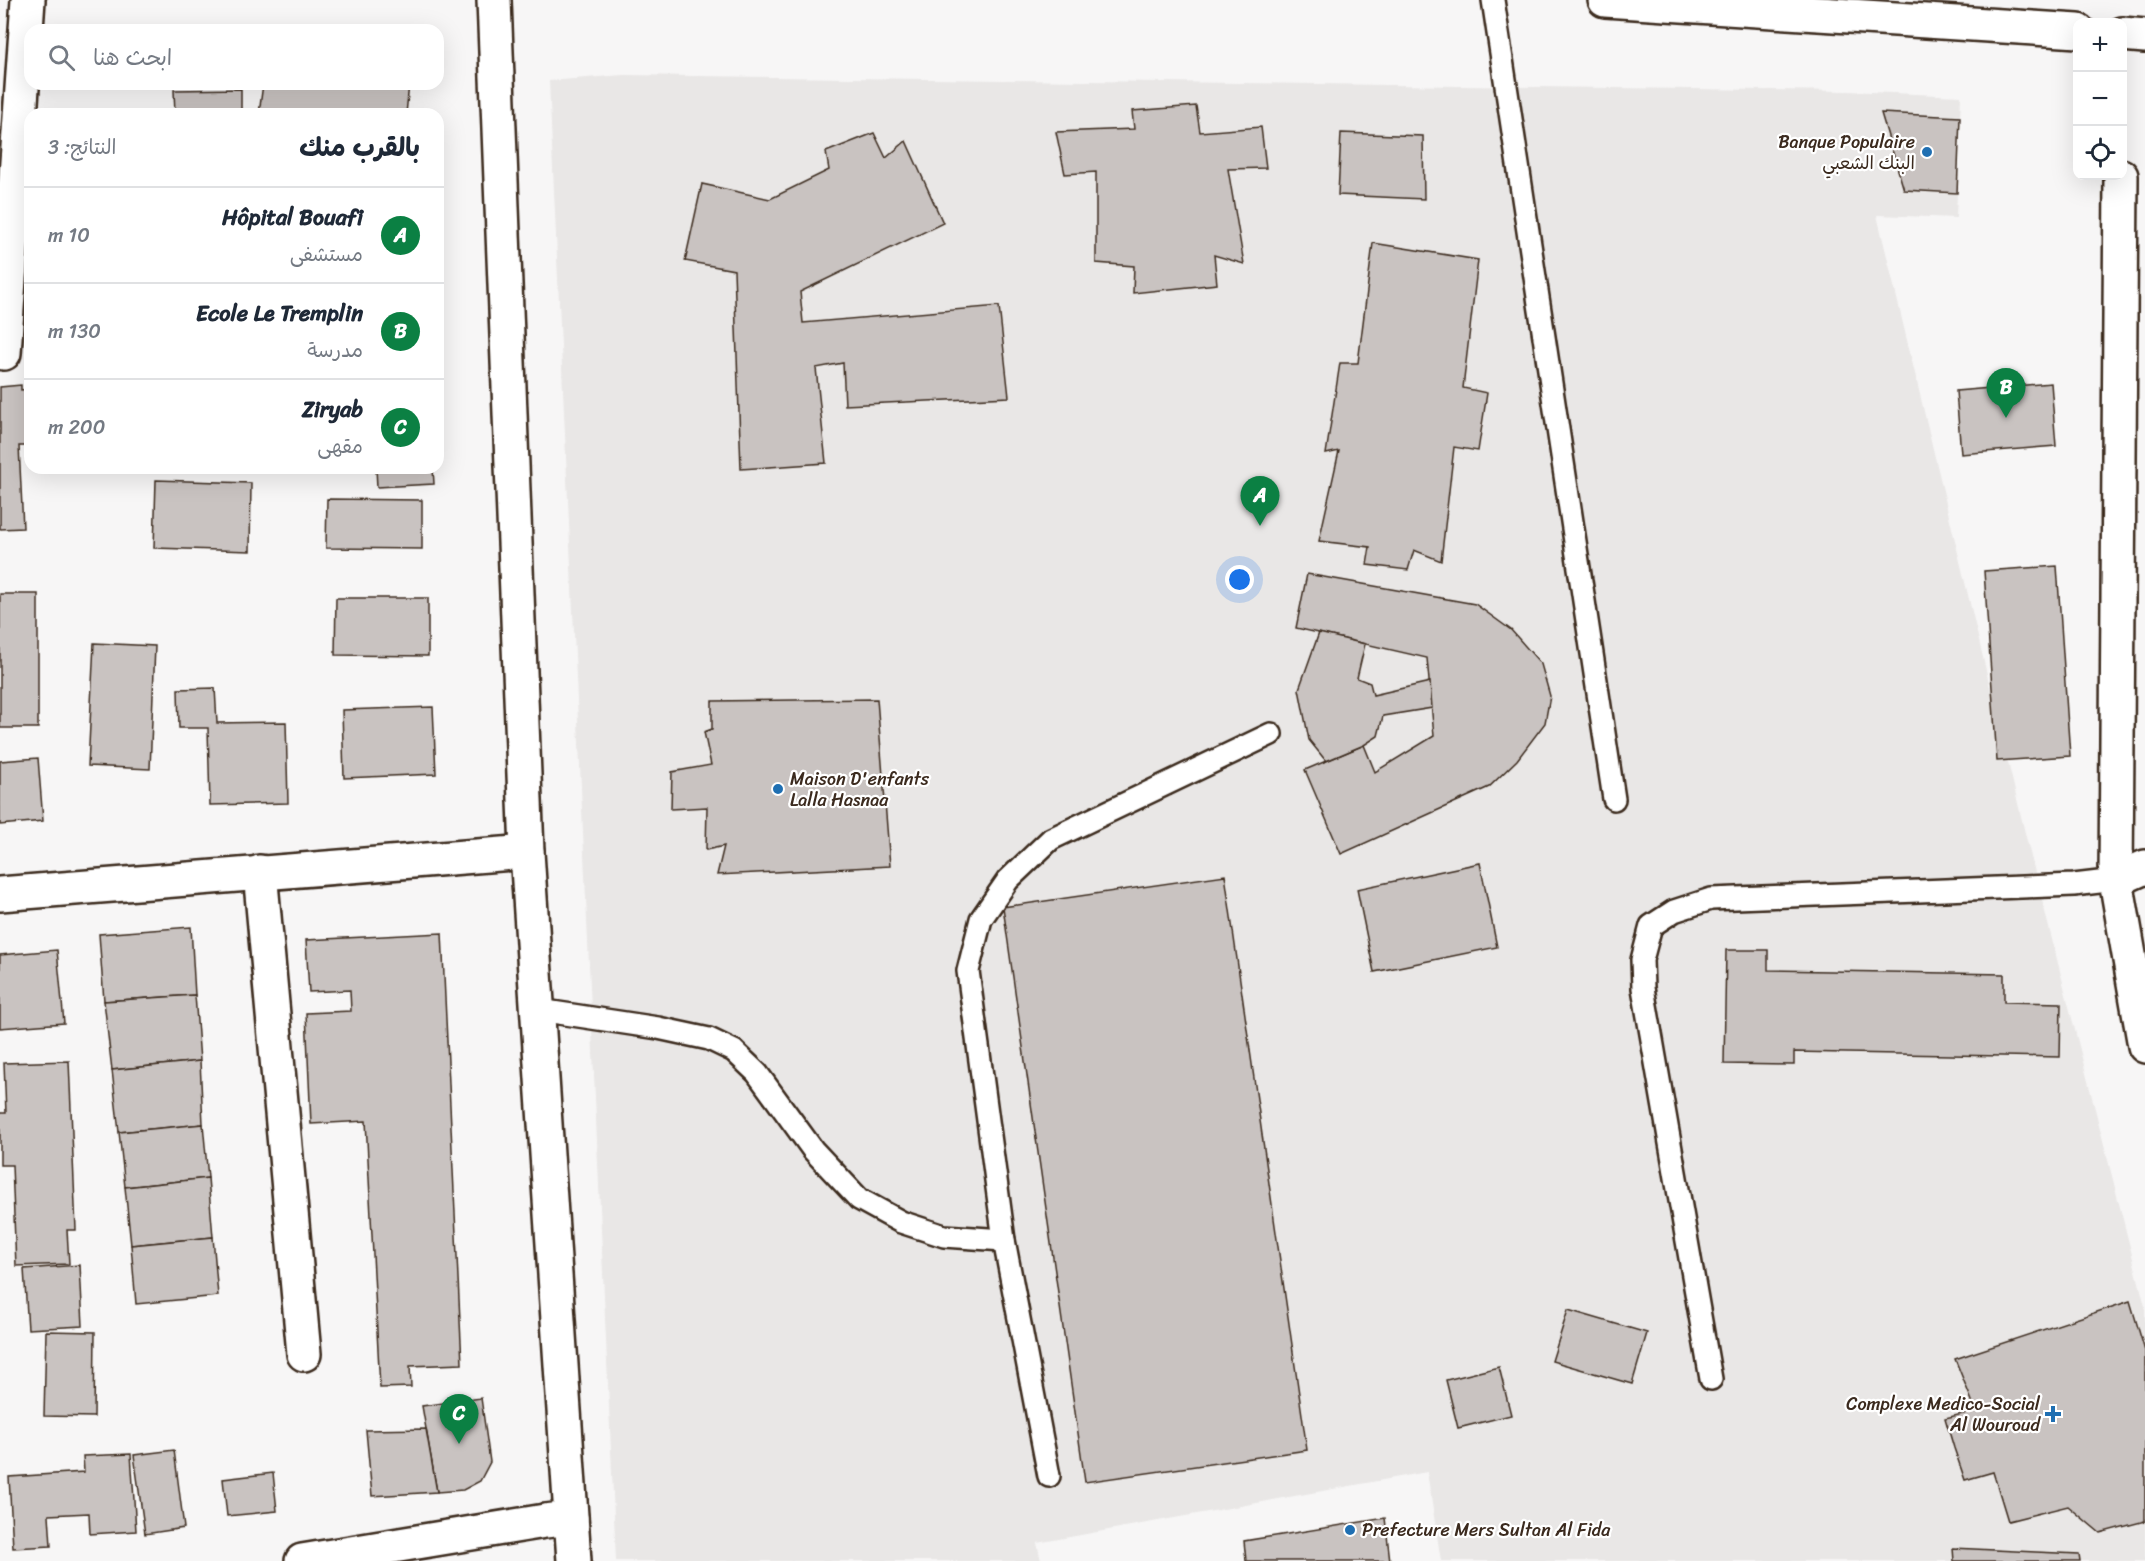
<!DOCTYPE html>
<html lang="ar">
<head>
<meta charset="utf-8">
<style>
  :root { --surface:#fff; --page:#f2f2f3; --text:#1f2937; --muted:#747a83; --line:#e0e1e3; --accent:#0b8043 }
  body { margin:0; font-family:Sriracha,"Playpen Sans Arabic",sans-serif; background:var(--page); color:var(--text); direction:rtl }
  .controls { position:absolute; right:18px; top:18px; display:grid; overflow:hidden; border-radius:12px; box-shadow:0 6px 24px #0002 }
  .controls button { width:54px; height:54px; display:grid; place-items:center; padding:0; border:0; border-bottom:2px solid var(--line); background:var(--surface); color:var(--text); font:30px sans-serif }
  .you { position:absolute; left:1240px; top:580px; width:21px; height:21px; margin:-15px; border:4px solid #fff; border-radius:50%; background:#1a73e8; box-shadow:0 0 0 9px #1a73e833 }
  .badge { display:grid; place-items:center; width:39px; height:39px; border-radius:50%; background:var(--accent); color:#fff; font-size:20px; font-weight:700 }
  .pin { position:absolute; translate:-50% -50px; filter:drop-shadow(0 2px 3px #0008) }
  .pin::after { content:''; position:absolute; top:32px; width:21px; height:18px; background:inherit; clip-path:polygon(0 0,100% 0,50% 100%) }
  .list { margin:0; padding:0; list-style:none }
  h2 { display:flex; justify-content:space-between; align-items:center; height:78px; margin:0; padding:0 24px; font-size:26px }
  h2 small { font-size:20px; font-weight:400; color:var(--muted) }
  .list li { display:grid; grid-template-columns:39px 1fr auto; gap:18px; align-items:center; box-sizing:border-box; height:96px; padding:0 24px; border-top:2px solid var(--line) }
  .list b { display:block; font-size:22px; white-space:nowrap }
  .list p { margin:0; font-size:20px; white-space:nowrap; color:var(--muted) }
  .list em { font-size:20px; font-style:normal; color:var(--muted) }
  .icon { flex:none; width:33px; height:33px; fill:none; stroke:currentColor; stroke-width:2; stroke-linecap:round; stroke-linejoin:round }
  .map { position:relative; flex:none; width:2145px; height:1561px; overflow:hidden; direction:ltr }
  .search { position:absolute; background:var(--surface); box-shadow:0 6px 24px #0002; left:24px; top:24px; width:420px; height:66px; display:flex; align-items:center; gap:15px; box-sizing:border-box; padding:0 21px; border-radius:18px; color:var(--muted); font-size:22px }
  .panel { position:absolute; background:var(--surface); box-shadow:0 6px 24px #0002; left:24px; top:108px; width:420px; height:366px; border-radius:18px; direction:rtl }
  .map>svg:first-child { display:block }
  .built { fill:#e9e7e6 }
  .building { fill:#c9c3c1; stroke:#3b2a1e; stroke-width:1.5 }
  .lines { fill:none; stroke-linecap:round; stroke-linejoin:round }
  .lane-casing { stroke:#3b2a1e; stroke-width:26 }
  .street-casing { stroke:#3b2a1e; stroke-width:38 }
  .lane { stroke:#fff; stroke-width:21 }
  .street { stroke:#fff; stroke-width:33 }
  .poi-dot { fill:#1f6fb2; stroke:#fff; stroke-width:2 }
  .labels { text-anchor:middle; stroke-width:4.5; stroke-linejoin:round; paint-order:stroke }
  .poi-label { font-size:18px; fill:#3b2a1e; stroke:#fff; text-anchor:end }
</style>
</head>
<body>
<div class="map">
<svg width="2145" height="1561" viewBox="0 0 2145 1561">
  <rect width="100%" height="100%" fill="#f7f6f6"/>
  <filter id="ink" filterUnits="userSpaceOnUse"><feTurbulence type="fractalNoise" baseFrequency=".0167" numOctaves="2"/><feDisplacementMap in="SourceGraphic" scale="12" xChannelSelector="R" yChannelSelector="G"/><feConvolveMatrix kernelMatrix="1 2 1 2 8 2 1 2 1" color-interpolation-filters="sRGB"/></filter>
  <g filter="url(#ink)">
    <polygon class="built" points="623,75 1848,91 1961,96 1956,218 1877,215 2026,837 2145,1306 2145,1561 1441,1561 1427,1472 1037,1543 1041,1561 616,1561 549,81"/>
    <g class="building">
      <polygon points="263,84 409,84 406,114 259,114"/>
      <polygon points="241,89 241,114 175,114 174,90"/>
      <polygon points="1196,106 1200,132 1261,127 1266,168 1228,169 1244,264 1214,255 1217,284 1133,293 1134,266 1096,263 1096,172 1065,174 1056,132 1134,129 1132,111"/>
      <polygon points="1881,113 1960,117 1957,193 1904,190"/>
      <polygon points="874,133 886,158 906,141 943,223 800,292 803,323 999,306 1009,397 845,405 843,363 816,368 826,463 741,469 734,270 685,261 702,184 770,199 829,170 826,152"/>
      <polygon points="1341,133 1423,136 1424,199 1338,195"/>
      <polygon points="1373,243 1478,260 1463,388 1487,393 1478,451 1454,447 1441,561 1414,550 1408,570 1367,565 1370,547 1319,541 1339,451 1326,454 1340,363 1358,363"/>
      <polygon points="2051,383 2056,446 1961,454 1956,391"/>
      <polygon points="21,385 21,390 30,389 30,446 19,446 23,528 0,529 0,387"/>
      <polygon points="376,468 433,468 434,484 377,487"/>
      <polygon points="156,480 251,483 250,551 154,548"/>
      <polygon points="327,499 422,500 422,549 326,548"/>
      <polygon points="2057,566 2070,756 1997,761 1984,571"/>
      <polygon points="1307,574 1475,604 1511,630 1541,664 1550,696 1545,723 1517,760 1489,787 1341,854 1305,770 1364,745 1375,772 1434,736 1427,658 1296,628"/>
      <rect x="0" y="594" width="38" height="134"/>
      <polygon points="336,598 428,598 428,656 335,655"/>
      <polygon points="1319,633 1365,644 1357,678 1370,683 1373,695 1430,682 1432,708 1383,716 1378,736 1364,745 1326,761 1309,740 1299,689"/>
      <polygon points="94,643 155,646 150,769 88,766"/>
      <polygon points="215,688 217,723 286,722 288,803 210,805 208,728 179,728 178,689"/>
      <polygon points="877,699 890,866 717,875 724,846 706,850 707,807 671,809 672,772 711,765 704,732 712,729 712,701"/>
      <polygon points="433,707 436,774 344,778 342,710"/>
      <polygon points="38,758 43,821 0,825 0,761"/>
      <polygon points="1480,863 1497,947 1374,972 1357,889"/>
      <polygon points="1225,875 1307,1450 1085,1482 1003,907"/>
      <polygon points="191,927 195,995 104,1001 99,934"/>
      <polygon points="442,933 462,1364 410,1366 411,1387 380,1388 366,1121 311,1124 306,1013 351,1011 350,990 309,992 306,940"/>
      <polygon points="57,950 64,1023 0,1028 0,955"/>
      <polygon points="1726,950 1768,950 1768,970 2004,974 2004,1002 2061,1003 2060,1057 1794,1052 1794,1065 1724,1064"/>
      <polygon points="195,995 200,1061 112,1070 104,1001"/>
      <polygon points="69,1061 76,1230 67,1230 69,1264 16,1266 12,1165 0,1165 0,1113 6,1113 4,1063"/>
      <polygon points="200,1061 203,1124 119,1132 112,1070"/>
      <polygon points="203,1124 208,1178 125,1187 119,1132"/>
      <polygon points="208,1178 213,1237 131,1245 125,1187"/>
      <polygon points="213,1237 218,1296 136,1304 131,1245"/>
      <polygon points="80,1265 83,1326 28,1329 24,1269"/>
      <polygon points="2130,1301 2145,1351 2145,1521 2100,1533 2068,1506 2008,1521 1993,1472 1965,1480 1954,1448 1945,1418 1976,1411 1955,1359"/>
      <polygon points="1568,1310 1647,1333 1632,1384 1552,1361"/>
      <polygon points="46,1331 95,1332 94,1417 44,1416"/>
      <polygon points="1499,1367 1511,1415 1458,1428 1446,1380"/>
      <polygon points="481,1398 490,1462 480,1481 463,1490 437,1492 422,1406"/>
      <polygon points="426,1429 437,1492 372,1496 366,1430"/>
      <polygon points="174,1450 184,1528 145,1534 134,1455"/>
      <polygon points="131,1454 136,1531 90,1534 89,1513 49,1515 51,1546 13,1548 9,1477 84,1472 83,1456"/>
      <polygon points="273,1473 277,1511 227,1516 223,1479"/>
      <polygon points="1385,1518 1390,1561 1246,1561 1244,1541"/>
      <polygon points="1953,1548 2079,1554 2080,1561 1954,1561"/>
    </g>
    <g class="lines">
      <defs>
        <g id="lane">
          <polyline points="1493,0 1614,799"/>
          <polyline points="539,1010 658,1028 709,1039 734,1051 757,1073 813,1150 859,1199 901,1222 944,1236 1004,1240"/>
          <polyline points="1711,1379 1643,988 1642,960 1651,926 1674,911 1711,899 2074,885 2116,880"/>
          <polyline points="1049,1476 1004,1240 968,971 981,919 1008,880 1051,839 1271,734"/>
        </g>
        <g id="street">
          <polyline points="494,0 527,852 574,1561"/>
          <polyline points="1605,0 2078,31"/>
          <polyline points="2122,34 2145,36"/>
          <polyline points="2121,176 2116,880 2145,1046"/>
          <polyline points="4,353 28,0"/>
          <polyline points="260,872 304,1354"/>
          <polyline points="2116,880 2145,867"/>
          <polyline points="0,894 527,852"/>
          <polyline points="302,1561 545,1521 571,1518"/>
        </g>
      </defs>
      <use href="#lane" class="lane-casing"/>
      <use href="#street" class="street-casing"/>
      <use href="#lane" class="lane"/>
      <use href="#street" class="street"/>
    </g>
  </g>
  <g class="poi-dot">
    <circle cx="1927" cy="152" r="6"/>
    <circle cx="778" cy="789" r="6"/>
    <path d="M2050 1405h6v6h6v6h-6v6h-6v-6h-6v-6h6z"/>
    <circle cx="1350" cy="1530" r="6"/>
  </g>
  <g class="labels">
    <g class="poi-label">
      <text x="1915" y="148">Banque Populaire<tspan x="1915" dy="21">البنك الشعبي</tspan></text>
      <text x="790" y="785" text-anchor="start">Maison D'enfants<tspan x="790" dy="21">Lalla Hasnaa</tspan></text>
      <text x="2040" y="1410">Complexe Medico-Social<tspan x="2040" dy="21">Al Wouroud</tspan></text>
      <text x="1362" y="1536" text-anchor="start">Prefecture Mers Sultan Al Fida</text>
    </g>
  </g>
</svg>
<div class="controls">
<button>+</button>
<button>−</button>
<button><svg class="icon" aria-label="locate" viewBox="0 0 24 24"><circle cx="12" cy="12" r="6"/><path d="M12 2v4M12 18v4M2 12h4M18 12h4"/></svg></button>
</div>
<div class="you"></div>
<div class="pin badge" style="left:1260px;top:526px">A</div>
<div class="pin badge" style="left:2006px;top:418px">B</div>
<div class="pin badge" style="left:459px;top:1444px">C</div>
<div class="search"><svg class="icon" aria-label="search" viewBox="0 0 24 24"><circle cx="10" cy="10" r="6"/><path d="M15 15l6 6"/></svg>ابحث هنا</div>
<section class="panel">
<h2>بالقرب منك<small>النتائج: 3</small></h2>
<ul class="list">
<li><span class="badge">A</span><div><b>Hôpital Bouafi</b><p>مستشفى</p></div><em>10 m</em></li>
<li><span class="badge">B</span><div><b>Ecole Le Tremplin</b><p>مدرسة</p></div><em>130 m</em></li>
<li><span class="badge">C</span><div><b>Ziryab</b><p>مقهى</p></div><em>200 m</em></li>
</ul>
</section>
</div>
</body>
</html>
